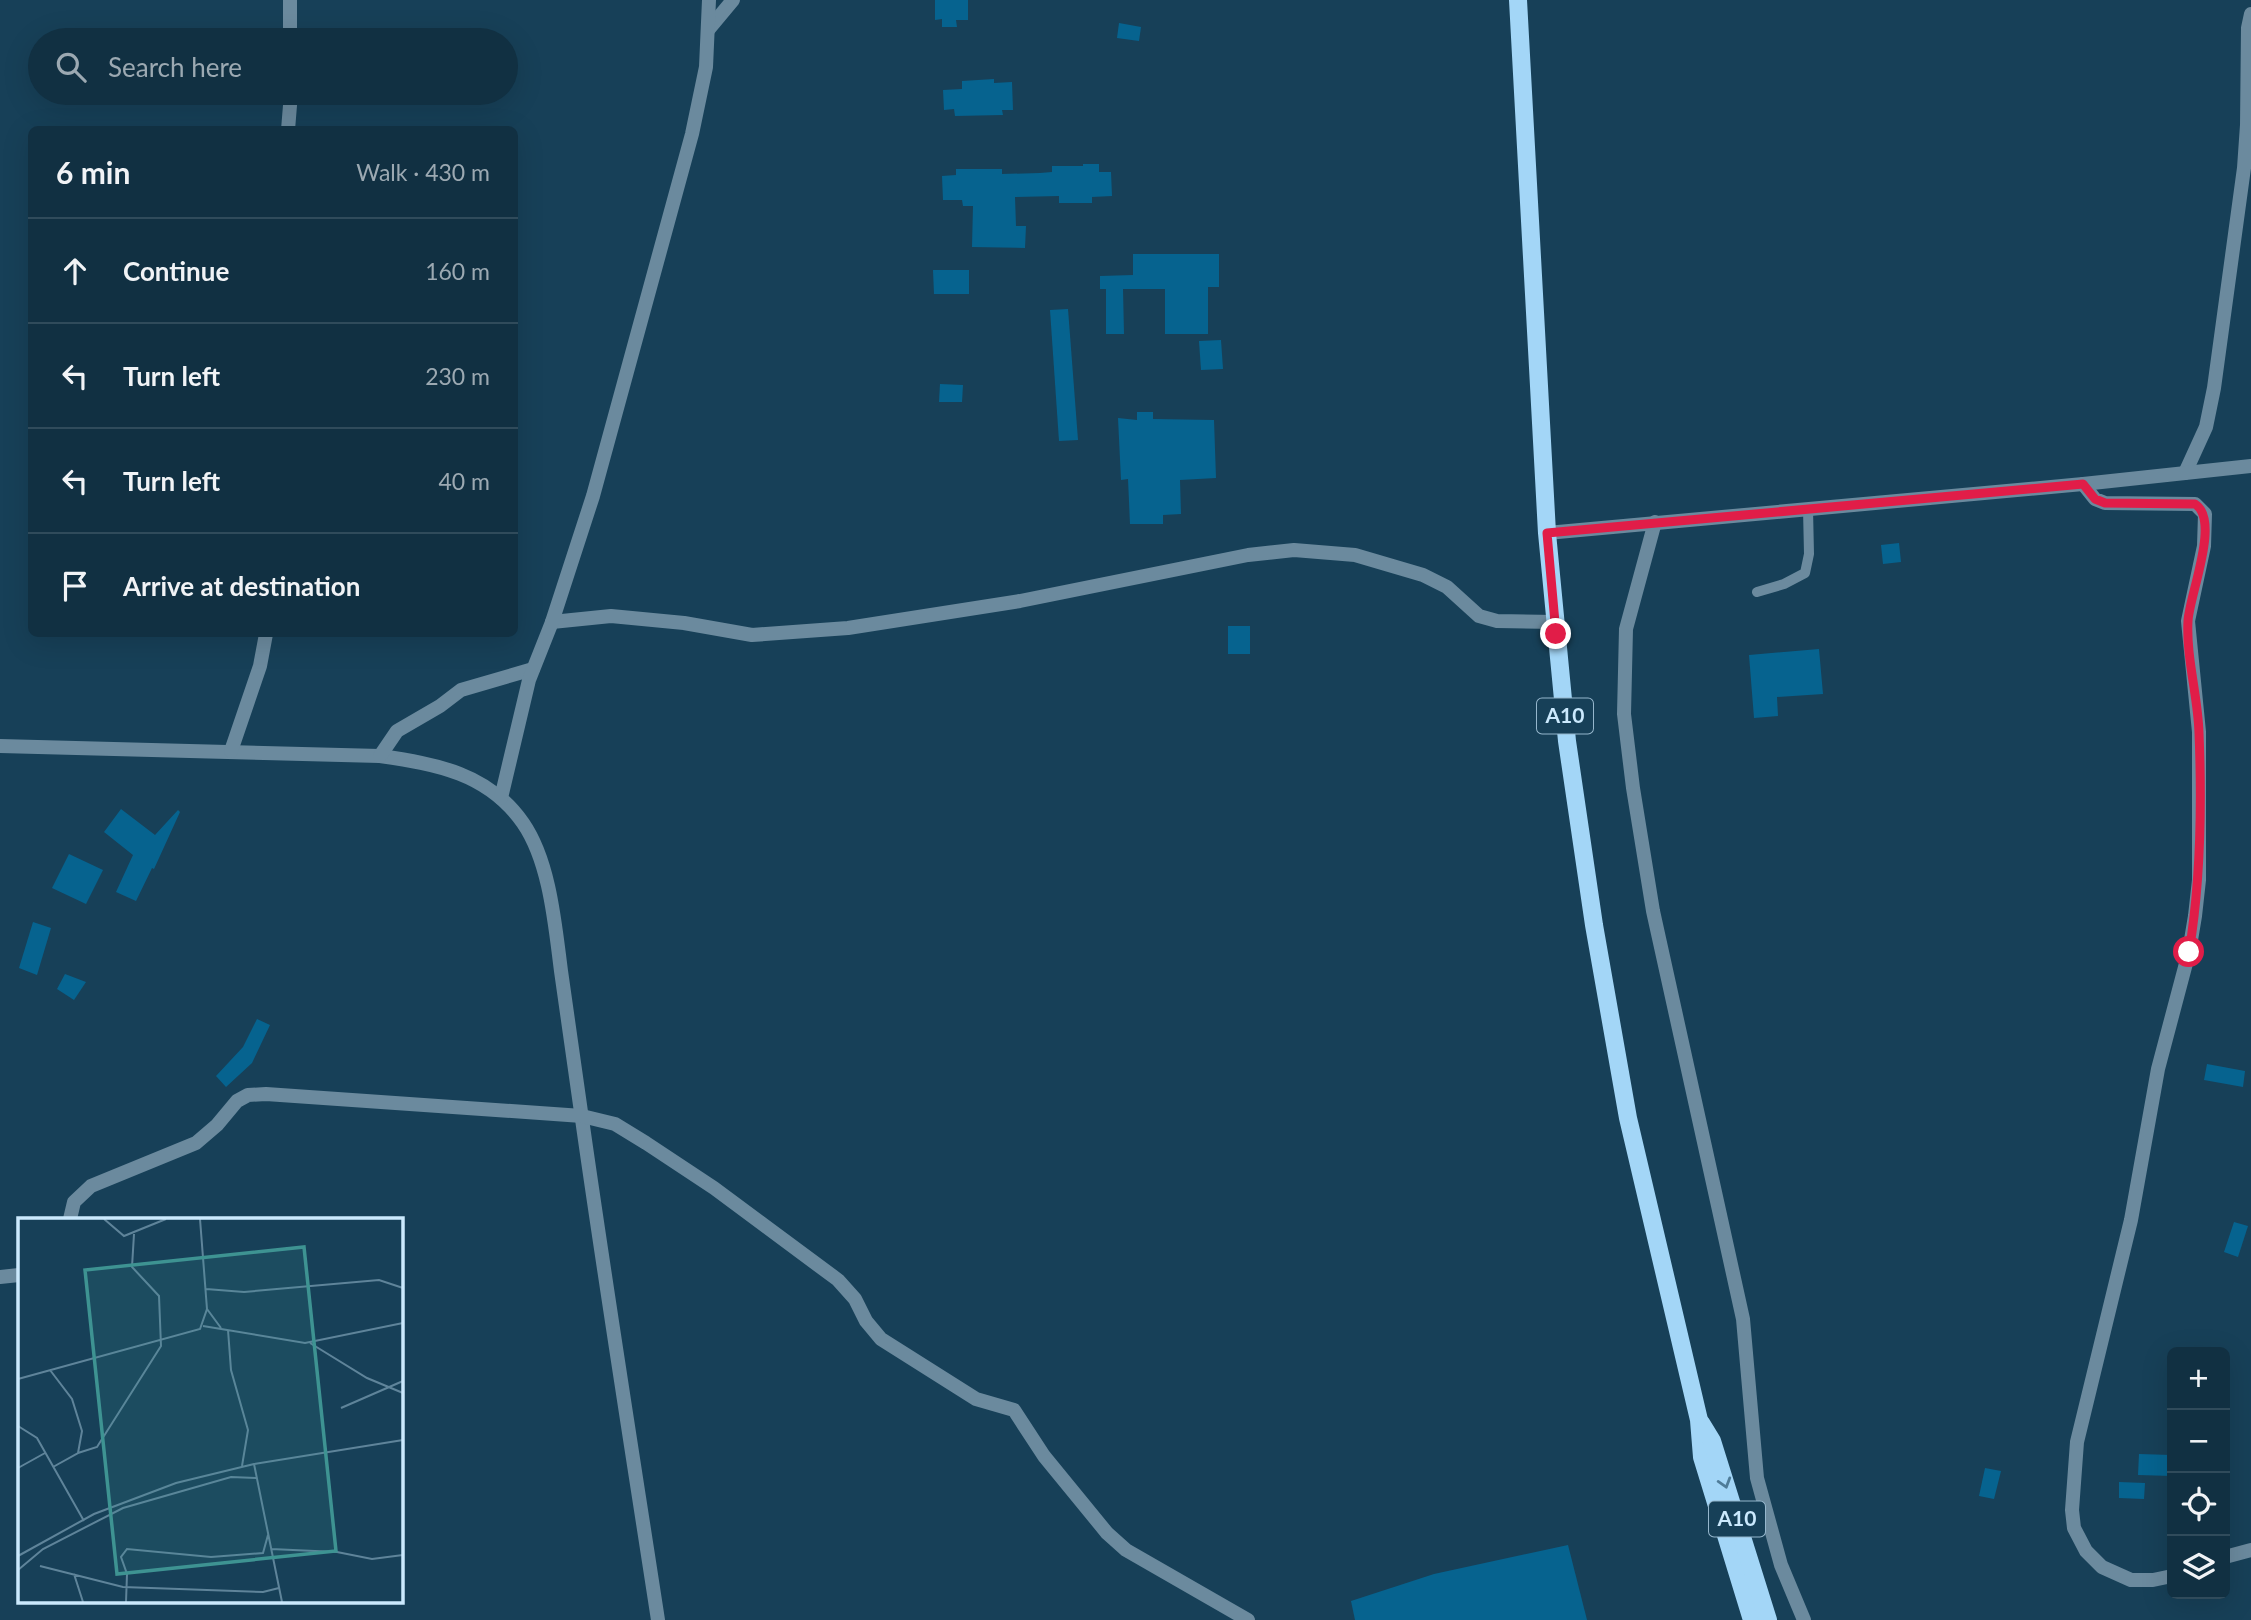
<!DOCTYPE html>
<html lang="en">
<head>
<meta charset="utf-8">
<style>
  :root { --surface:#113042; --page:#1e3c4d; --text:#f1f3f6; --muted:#9ca9b2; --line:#304b5b }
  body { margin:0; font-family:Lato,sans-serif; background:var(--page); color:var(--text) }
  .controls { position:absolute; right:21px; bottom:21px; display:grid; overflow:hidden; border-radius:10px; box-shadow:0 7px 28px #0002 }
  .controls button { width:63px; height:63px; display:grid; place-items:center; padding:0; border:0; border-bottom:2px solid var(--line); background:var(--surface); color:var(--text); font:35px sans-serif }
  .stop { position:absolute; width:21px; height:21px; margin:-16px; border:5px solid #e11d48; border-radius:50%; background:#fff }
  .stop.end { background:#e11d48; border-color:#fff; box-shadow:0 2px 7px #0008 }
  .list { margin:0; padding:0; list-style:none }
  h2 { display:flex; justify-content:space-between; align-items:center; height:91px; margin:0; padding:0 28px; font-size:30px }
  h2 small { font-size:23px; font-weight:400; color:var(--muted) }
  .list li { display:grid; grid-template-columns:46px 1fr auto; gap:21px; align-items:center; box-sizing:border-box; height:105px; padding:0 28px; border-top:2px solid var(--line) }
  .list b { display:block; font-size:26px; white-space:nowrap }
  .list em { font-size:23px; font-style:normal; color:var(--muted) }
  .icon { flex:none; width:38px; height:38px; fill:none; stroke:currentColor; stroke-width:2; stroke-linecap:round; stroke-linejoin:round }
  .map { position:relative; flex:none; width:2251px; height:1620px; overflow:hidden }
  .search { position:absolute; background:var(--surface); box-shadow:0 7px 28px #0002; left:28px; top:28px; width:490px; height:77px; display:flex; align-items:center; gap:18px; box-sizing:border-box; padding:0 24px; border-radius:38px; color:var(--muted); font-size:26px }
  .panel { position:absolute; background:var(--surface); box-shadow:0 7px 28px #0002; left:28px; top:126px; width:490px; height:511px; border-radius:10px }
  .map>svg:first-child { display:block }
  .building { fill:#06638f }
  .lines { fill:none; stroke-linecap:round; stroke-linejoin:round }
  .service { stroke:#6b8a9e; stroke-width:10 }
  .minor { stroke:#6b8a9e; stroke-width:14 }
  .tertiary { stroke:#6b8a9e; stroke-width:14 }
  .primary { stroke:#a3d6f7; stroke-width:18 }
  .oneway { stroke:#4f7c98 }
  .route { stroke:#e11d48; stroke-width:9 }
  .labels { text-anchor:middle; stroke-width:5; stroke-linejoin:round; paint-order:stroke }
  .shield { fill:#174058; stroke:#95b6cc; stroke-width:2 }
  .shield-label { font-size:21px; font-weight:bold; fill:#cbe9fd }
  .inset-road { fill:none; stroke:#5f849a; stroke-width:2 }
  .view { fill:#3e9392; fill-opacity:0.15; stroke:#3e9392; stroke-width:3.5 }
  .inset-edge { fill:none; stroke:#cbe9fd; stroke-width:3.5 }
</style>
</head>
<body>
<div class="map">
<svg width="2251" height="1620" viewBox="0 0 2251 1620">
  <rect width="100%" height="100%" fill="#174058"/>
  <g class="building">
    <polygon points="935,0 968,0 968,20 956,20 957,27 942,27 942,19 935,20"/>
    <polygon points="1119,23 1141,27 1139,41 1117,38"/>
    <polygon points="994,79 994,83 1012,82 1013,110 1002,110 1003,115 955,116 954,109 944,110 943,90 962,89 962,81"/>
    <polygon points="1083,164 1099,164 1099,172 1111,172 1112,196 1092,197 1092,203 1059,203 1059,196 1015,197 1016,226 1026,226 1025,248 972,247 973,206 963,206 962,200 943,200 942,176 956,175 956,169 1002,169 1002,174 1040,173 1052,172 1052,166 1083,166"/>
    <polygon points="1133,254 1219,254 1219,287 1208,287 1208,334 1165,334 1165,289 1123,289 1124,334 1106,334 1106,289 1100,289 1100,276 1133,275"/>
    <polygon points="933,270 969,270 969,294 934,294"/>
    <polygon points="1068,309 1078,440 1059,441 1050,310"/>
    <polygon points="1221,340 1223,369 1201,370 1199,341"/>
    <polygon points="940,384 963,385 962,402 939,402"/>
    <polygon points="1137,412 1153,412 1153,419 1214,420 1216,478 1180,480 1181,514 1163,515 1163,524 1130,524 1128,479 1121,480 1118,418 1137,420"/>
    <polygon points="1899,543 1901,562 1883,564 1881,545"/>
    <rect x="1228" y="626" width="22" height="28"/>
    <polygon points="1819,649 1823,694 1777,697 1778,716 1754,718 1749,655"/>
    <polygon points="121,809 155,835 178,810 180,812 154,869 152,868 136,901 116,892 133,855 104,832"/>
    <polygon points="69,854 103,870 86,904 52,888"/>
    <polygon points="33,922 51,928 37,975 19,968"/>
    <polygon points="65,974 86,982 74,1000 57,989"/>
    <polygon points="257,1019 270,1025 252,1063 226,1087 216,1076 243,1047"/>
    <polygon points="2207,1064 2245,1071 2243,1087 2204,1080"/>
    <polygon points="2234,1222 2248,1226 2238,1257 2224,1252"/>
    <polygon points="2139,1454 2172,1455 2172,1476 2138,1475"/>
    <polygon points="1985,1468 2001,1471 1994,1499 1979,1496"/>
    <polygon points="2119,1482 2145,1483 2144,1499 2119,1498"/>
    <polygon points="1568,1545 1587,1620 1355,1620 1351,1601 1434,1574"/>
  </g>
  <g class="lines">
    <polyline class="service" points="1757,592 1784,584 1805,573 1809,554 1808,509"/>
    <g class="minor">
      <polyline points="290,0 290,40"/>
      <polyline points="708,30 733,0"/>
      <polyline points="288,130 291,93"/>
      <polyline points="2185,473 2206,427 2214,388 2244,168 2247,125 2248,28 2251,14"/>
      <polyline points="2083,484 2095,499 2105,503 2195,504 2205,514 2204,546 2188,621 2199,732 2199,880 2195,916 2189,952 2158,1069 2131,1220 2077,1442 2072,1510 2074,1528 2086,1551 2102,1567 2131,1580 2153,1580 2172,1576"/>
      <polyline points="1655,522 1626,629 1624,714 1633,788 1653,911 1743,1319 1757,1478 1781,1565 1804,1620"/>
      <polyline points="552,622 611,616 684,623 752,635 848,628 1020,601 1248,555 1294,550 1355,555 1423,575 1447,587 1479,616 1497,621 1555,622"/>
      <path d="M0 746 380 756C436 764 488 773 523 823 550 862 555 925 561 971 568 1018 574 1065 581 1112 605 1282 632 1451 658 1620"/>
      <polyline points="231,751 260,666 266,634"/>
      <polyline points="380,756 397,731 440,706 461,690 533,669"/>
      <polyline points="501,798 529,680 552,622 593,496 692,134 706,67 709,0"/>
      <polyline points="70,1219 74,1202 91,1186 196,1143 217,1125 237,1101 248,1095 266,1094 582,1116 615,1124 646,1143 714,1188 838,1280 855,1299 866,1321 881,1339 976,1399 1014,1410 1044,1456 1107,1533 1126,1550 1248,1620"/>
      <polyline points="0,1277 19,1275"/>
      <polyline points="2225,1557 2251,1550"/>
    </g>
    <polyline class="tertiary" points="1547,533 2083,484 2251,466"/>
    <g class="primary">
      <polyline points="1518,0 1547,533 1567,741 1594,925 1628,1118 1699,1420 1702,1457 1752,1620"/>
      <polyline points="1701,1423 1712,1441 1768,1620"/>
    </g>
  </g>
  <defs><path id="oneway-chevron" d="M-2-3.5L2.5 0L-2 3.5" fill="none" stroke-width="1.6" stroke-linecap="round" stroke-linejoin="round" transform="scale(1.75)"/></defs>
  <use class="oneway" href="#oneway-chevron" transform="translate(1725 1483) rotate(73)"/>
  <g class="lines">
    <path class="route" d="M1556 634 1547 533 2083 484 2095 499 2105 503 2195 504C2221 520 2189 596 2188 621 2186 658 2198 696 2199 733 2202 806 2201 880 2189 952"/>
  </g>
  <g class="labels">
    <g class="shield">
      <rect x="1537" y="698.5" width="56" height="35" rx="5"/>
      <rect x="1709" y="1501.5" width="56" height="35" rx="5"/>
    </g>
    <g class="shield-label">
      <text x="1565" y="723">A10</text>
      <text x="1737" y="1526">A10</text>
    </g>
  </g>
  <g transform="translate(18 1218)">
    <rect width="385" height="385" fill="#174058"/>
    <path class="inset-road" d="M86 1 106 18 148 1M188 71 226 74 361 62 385 70M189 91 203 110M185 108 287 125 385 105M210 112 213 152 230 212 224 248M292 125 349 160 385 175M32 152 54 181 64 213 60 235 35 249M0 161 182 111 189 91 182 1M323 190 385 163M0 208 19 220 66 303M60 235 79 229 143 128 141 78 114 49 116 16M236 246 264 384M0 250 27 235M253 331 319 334 354 341 385 337M0 338 76 296 158 265 236 246 385 222M22 348 105 369 245 374 261 370M0 352 25 331 105 290 213 259 239 260M56 356 65 384M108 384 109 356 103 339 109 331 193 339 245 335 250 317"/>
    <path class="view" d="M286 29 318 333 99 356 67 52Z"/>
    <rect width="385" height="385" class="inset-edge"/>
  </g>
</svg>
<div class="controls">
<button>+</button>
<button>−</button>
<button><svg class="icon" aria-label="locate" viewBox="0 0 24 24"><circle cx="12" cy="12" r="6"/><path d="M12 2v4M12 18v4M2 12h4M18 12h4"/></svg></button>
<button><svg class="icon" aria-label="layers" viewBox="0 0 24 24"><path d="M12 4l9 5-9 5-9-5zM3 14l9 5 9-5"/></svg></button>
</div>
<div class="stop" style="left:2189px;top:952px"></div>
<div class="stop end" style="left:1556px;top:634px"></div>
<div class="search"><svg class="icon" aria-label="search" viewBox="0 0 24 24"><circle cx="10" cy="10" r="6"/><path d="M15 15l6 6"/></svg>Search here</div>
<section class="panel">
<h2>6 min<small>Walk · 430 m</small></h2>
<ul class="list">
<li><svg class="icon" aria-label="ahead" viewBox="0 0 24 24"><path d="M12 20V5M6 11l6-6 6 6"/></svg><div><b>Continue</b></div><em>160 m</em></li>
<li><svg class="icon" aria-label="left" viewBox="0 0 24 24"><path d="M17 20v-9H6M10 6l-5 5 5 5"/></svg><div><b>Turn left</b></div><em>230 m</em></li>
<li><svg class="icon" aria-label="left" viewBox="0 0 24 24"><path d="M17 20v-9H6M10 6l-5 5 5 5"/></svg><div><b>Turn left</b></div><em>40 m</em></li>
<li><svg class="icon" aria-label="arrive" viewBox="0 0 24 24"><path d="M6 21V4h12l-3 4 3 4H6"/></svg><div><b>Arrive at destination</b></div></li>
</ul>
</section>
</div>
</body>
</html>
